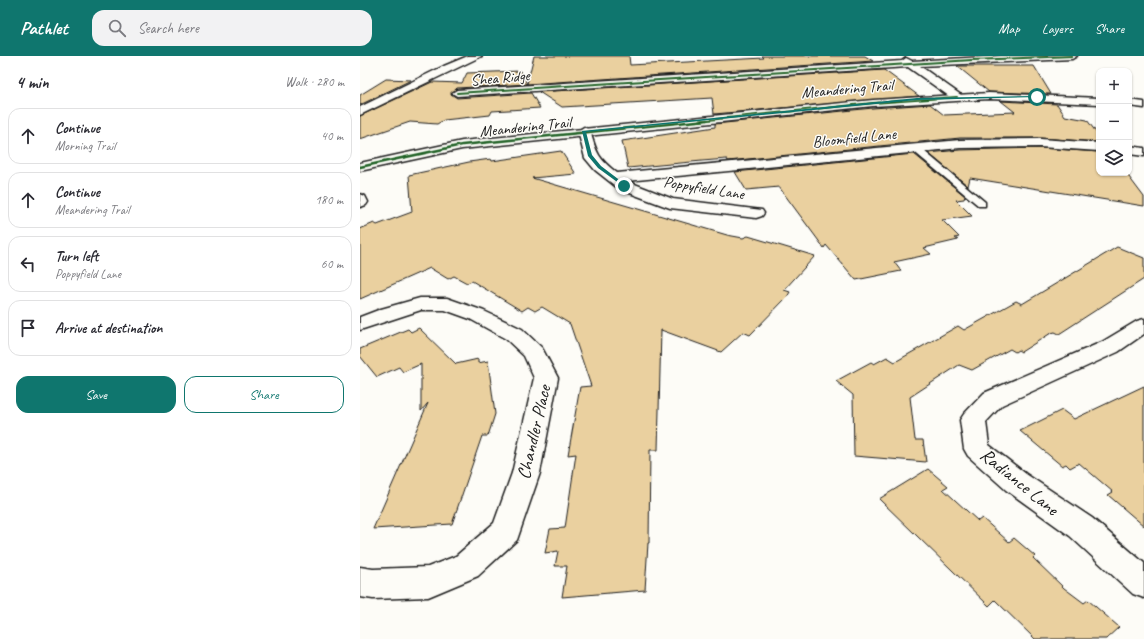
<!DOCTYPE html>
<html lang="en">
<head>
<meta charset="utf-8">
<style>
  :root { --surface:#fff; --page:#f2f2f3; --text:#2b2b33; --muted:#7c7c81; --line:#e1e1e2; --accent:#0f766e }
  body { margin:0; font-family:Caveat,sans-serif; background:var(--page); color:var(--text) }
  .controls { position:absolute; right:12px; top:12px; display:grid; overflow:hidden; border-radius:8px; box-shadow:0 1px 3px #0004 }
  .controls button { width:36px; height:36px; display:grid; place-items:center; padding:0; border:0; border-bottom:1px solid var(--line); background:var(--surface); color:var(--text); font:20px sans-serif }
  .stop { position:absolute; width:12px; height:12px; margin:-9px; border:3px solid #0f766e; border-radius:50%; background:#fff }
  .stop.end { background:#0f766e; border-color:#fff; box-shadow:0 1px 4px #0008 }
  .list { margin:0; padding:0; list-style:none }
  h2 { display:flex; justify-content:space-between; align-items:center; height:52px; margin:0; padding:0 16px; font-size:17px }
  h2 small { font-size:13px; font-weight:400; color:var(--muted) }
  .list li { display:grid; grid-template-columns:26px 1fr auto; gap:12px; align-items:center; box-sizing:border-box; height:56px; margin:0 8px 8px; padding:0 8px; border:1px solid var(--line); border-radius:12px }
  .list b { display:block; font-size:15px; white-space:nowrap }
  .list p { margin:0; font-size:13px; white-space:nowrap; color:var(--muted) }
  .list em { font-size:13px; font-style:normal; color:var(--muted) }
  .actions { display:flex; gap:8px; padding:12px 16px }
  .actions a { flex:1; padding:9px 0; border:1px solid var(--accent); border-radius:12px; text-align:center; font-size:14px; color:var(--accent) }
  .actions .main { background:var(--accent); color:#fff }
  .icon { flex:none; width:22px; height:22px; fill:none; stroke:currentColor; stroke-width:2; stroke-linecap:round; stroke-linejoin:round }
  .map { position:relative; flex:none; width:784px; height:583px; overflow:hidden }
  header { display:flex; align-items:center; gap:24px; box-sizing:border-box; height:56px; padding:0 20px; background:var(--accent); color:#fff }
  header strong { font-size:19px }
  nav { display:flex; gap:22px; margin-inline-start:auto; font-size:14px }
  .search { width:280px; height:36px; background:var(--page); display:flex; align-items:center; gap:10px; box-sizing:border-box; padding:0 14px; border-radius:12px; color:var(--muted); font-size:15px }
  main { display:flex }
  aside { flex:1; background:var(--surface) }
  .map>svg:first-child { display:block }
  .building { fill:#ead09f; stroke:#1c1c1c }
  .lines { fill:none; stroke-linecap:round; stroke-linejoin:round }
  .service-casing { stroke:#1c1c1c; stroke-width:3 }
  .minor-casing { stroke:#1c1c1c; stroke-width:3 }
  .tertiary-casing { stroke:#1c1c1c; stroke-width:3 }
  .service { fill:#fdfcf7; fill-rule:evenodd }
  .minor { fill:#fdfcf7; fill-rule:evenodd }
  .tertiary { fill:#fdfcf7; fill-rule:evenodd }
  .cycleway-far1-casing { stroke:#fdfcf7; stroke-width:3 }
  .cycleway-casing { stroke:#fdfcf7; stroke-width:4 }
  .cycleway-far1 { stroke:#1b5e20; stroke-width:2 }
  .cycleway { stroke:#1b5e20; stroke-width:2.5 }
  .route { fill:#0f766e }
  .labels { text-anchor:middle; stroke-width:3; stroke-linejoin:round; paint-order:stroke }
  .far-street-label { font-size:16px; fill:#1c1c1c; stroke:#fdfcf7 }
  .street-label { font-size:19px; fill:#1c1c1c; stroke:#fdfcf7 }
</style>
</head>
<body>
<header>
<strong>Pathlet</strong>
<div class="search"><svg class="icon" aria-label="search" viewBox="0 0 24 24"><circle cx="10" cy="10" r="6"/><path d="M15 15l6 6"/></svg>Search here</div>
<nav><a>Map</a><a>Layers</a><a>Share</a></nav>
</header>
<main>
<aside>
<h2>4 min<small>Walk · 280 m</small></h2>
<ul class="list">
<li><svg class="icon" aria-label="ahead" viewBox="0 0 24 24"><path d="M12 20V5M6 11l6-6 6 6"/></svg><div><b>Continue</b><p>Morning Trail</p></div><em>40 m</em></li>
<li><svg class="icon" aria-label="ahead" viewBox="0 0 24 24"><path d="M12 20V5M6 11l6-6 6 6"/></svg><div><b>Continue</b><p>Meandering Trail</p></div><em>180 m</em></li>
<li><svg class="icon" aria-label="left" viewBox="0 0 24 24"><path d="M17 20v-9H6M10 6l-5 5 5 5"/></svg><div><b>Turn left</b><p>Poppyfield Lane</p></div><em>60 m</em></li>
<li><svg class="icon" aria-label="arrive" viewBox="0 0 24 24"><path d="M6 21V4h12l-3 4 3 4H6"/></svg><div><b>Arrive at destination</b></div></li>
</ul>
<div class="actions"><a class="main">Save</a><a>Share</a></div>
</aside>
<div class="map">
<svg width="784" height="583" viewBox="0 0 784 583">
  <rect width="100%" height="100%" fill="#fdfcf7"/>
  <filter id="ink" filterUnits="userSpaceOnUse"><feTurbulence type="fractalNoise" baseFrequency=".025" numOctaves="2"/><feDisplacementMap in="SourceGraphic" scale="8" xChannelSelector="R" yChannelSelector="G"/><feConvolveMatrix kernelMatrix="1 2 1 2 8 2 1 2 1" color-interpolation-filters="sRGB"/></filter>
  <g filter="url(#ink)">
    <g class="building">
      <polygon points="174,0 269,0 270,9 404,2 402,0 505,0 513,5 167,28"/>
      <polygon points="597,10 674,10 691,38 629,36"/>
      <polygon points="524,14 559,40 354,58 352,42 202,51 179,36"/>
      <polygon points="160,15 167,28 97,32 91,38 97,42 171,37 180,52 132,55 130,59 84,64 77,68 50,66 0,83 0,60 72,26 102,27 107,17"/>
      <polygon points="26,23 51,24 0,49 0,39"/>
      <polygon points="641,45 697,48 705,60 727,64 739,80 739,86 680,82 600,82 368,105 367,103 342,105 268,112 262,85 355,71 355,68 513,52 570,48 584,59 655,56"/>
      <polygon points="680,92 739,96 739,117 766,117 784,141 784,150 610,122 608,130 568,97 600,94"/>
      <polygon points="201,95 216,118 172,122 367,179 383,182 388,180 455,200 424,234 430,236 427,241 390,279 383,276 361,296 301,274 298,394 290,394 289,487 288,487 285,534 202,541 207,510 195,510 198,495 185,497 190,473 205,472 216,398 208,399 220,331 231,330 210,268 182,251 175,255 168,251 162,255 112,225 107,227 94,220 88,223 70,212 0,243 0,173 14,167 17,169 52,156 49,119 109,106 131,103 132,105"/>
      <polygon points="554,98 605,140 604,143 596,144 612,160 582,164 599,181 595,182 598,184 564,192 571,198 534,206 541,215 496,224 466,189 464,192 419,131 386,134 375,116"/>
      <polygon points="757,191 784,202 784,223 699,278 695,276 691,277 661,296 658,294 655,296 650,293 612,314 599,309 550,341 555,384 563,384 566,406 494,400 493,339 476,325 511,306 514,308 527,301 535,306 598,270 604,274 656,245 662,248"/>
      <polygon points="59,272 96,308 118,303 118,307 128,305 135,358 128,380 122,380 92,468 13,473 68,347 61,355 61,308 43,316 39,311 17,321 0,300 0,293 48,273 51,276"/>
      <polygon points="784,330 784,470 748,439 753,436 719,407 710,412 706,408 702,410 660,375 702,354 714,363"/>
      <polygon points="568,413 588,430 583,433 618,465 622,462 649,486 654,482 675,500 673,502 704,532 724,547 728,544 759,571 746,583 675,583 635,544 629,550 519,443"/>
    </g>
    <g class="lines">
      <defs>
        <polygon id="service" points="552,90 558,90 625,146 625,150 619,150 552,94"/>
        <g id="minor">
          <polygon points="108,0 122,0 0,59 0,51 84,10"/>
          <polygon points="641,0 717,0 712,3 560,10 601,39 603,41 597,44 593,43 548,11 97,40 92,37 97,34 542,5 546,2 552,5"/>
          <path d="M224 71 230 75C237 98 238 102 257 117L600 84 680 83 739 87V95L680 91 600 92 267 125 313 143 402 154 404 157 402 160 396 162 310 152 259 133 235 114 225 102 218 75Z"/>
          <polygon points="769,90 784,92 784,100 769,98"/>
          <polygon points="0,138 5,140 8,146 6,149 0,151"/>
          <polygon points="60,242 87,242 124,255 162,273 182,292 198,322 180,417 157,484 118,520 68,541 13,543 0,541 0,511 13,513 68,511 96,500 134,467 152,417 174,322 164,300 146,283 110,263 85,254 61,254 0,274 0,261 21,253"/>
          <polygon points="784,263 784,278 758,296 642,349 626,366 629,389 666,418 732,462 784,507 784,542 773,538 710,480 646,434 608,400 604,393 600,364 604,358 624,337 742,286 777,265"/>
        </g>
        <g id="tertiary">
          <polygon points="629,37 739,42 739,48 629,43 513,50 102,93 0,115 0,107 102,85 513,44"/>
          <polygon points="769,44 784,46 784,52 769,50"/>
        </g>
      </defs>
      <use href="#service" class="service-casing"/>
      <use href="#minor" class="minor-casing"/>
      <use href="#tertiary" class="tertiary-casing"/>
      <use href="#service" class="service"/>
      <use href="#minor" class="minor"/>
      <use href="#tertiary" class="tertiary"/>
      <defs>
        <g id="cycleway-far1">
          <polyline points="97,37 612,4 712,0"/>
          <polyline points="338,65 513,47 597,41"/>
        </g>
        <polyline id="cycleway" points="0,111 102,89 347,64"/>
      </defs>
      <use href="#cycleway-far1" class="cycleway-far1-casing"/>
      <use href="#cycleway" class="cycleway-casing"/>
      <use href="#cycleway-far1" class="cycleway-far1"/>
      <use href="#cycleway" class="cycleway"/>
    </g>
  </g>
  <polygon class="route" points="677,40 679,41 557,44 226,76 232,99 241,110 266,129 264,131 238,112 228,100 222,75 557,42"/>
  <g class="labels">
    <g class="far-street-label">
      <text transform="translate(140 21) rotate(-5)" y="6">Shea Ridge</text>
      <text transform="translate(487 32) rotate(-5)" y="6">Meandering Trail</text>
      <text transform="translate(165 70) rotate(-6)" y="6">Meandering Trail</text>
      <text transform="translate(494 81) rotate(-6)" y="6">Bloomfield Lane</text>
      <text transform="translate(344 131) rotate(9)" y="6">Poppyfield Lane</text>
    </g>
    <g class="street-label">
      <text transform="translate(173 376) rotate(-77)" y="7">Chandler Place</text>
      <text transform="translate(660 425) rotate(39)" y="7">Radiance Lane</text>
    </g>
  </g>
</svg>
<div class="controls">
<button>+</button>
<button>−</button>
<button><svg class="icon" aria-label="layers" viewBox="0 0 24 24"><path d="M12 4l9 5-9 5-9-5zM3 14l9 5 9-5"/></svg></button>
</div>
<div class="stop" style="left:677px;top:41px"></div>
<div class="stop end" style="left:264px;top:130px"></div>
</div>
</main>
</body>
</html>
